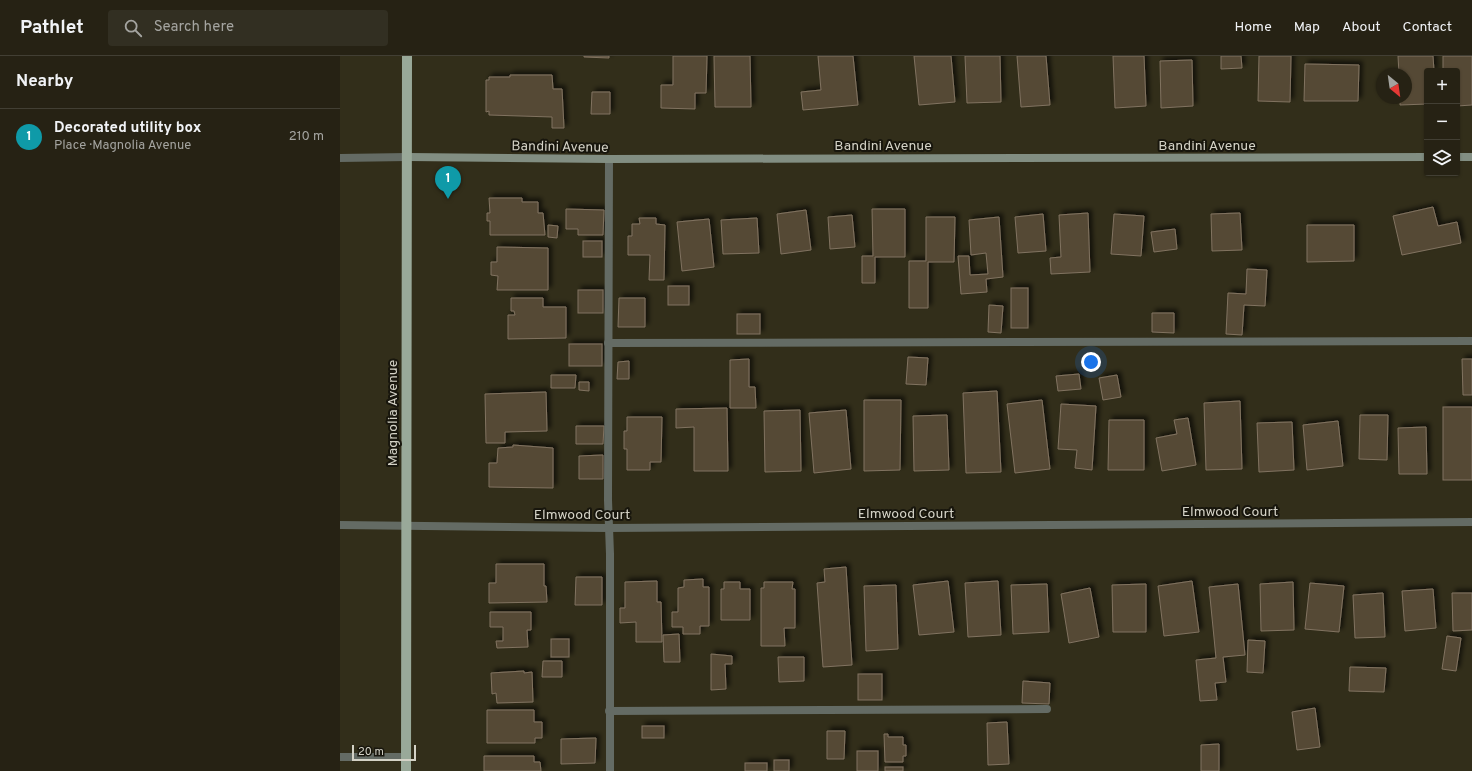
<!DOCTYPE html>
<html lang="en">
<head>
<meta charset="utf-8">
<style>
  :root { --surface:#262214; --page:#322f22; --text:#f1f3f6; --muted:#a4a4a0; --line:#423f34; --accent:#b45309 }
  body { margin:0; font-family:Overpass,sans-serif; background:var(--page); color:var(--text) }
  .controls { position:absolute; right:12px; top:12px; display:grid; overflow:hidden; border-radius:4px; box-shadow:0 1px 3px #0004 }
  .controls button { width:36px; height:36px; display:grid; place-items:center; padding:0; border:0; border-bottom:1px solid var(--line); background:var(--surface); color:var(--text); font:20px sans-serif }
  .compass { position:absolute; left:1036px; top:12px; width:36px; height:36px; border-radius:50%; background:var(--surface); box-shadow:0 1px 3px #0004; rotate:151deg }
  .scale { position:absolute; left:12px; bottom:10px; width:64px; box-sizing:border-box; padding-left:4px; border:2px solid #d4d2c6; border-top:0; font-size:11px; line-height:14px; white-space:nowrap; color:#d4d2c6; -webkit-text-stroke:3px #18160d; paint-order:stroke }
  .you { position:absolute; left:751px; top:306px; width:14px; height:14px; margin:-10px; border:3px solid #fff; border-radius:50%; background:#1a73e8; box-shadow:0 0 0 6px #1a73e833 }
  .badge { display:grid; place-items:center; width:26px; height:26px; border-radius:50%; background:var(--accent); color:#fff; font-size:13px; font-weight:700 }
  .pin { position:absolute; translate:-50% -33px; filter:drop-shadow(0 1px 2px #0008) }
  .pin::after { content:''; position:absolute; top:21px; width:14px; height:12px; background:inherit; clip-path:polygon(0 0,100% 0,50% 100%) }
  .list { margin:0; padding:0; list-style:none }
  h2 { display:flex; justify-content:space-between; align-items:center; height:52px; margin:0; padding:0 16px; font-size:17px }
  h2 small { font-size:13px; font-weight:400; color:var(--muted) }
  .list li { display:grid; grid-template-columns:26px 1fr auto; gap:12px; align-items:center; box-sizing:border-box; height:56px; padding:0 16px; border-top:1px solid var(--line) }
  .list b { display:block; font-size:15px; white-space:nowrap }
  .list p { margin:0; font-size:13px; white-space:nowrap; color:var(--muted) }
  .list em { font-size:13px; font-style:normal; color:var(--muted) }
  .icon { flex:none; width:22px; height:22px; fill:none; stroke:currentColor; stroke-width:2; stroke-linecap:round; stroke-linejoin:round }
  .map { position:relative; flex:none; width:1132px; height:715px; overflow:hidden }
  header { display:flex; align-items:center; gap:24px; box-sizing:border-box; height:56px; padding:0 20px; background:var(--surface); border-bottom:1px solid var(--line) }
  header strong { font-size:19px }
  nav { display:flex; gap:22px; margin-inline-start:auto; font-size:14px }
  .search { width:280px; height:36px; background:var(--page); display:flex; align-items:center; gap:10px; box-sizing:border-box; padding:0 14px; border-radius:4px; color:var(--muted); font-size:15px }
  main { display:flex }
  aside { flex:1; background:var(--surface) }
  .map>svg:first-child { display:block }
  .building { fill:#554836; stroke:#817360; filter:url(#shadow) }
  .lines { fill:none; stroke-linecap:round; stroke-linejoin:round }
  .lane { stroke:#646b64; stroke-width:8 }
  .street { stroke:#646b64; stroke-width:8 }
  .secondary { stroke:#828e82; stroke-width:8 }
  .primary { stroke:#99a999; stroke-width:10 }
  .labels { text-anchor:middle; stroke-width:4; stroke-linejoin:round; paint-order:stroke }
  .street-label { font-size:14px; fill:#d4d2c6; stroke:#18160d }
</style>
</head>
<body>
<header>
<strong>Pathlet</strong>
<div class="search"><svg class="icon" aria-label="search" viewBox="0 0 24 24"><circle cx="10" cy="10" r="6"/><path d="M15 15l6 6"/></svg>Search here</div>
<nav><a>Home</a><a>Map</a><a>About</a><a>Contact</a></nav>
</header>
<main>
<aside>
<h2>Nearby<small></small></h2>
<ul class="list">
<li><span class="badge" style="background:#0f9aa8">1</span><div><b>Decorated utility box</b><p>Place · Magnolia Avenue</p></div><em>210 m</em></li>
</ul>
</aside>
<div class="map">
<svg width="1132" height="715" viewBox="0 0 1132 715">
  <defs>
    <filter id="shadow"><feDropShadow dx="3.5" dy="-3.5" stdDeviation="2" flood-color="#0009"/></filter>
  </defs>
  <rect width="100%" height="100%" fill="#322e1a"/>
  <g class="building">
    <polygon points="244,0 269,0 269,2 244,1"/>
    <polygon points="333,0 367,0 366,37 355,37 355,53 321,52 321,29 333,29"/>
    <polygon points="374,0 410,0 411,51 375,51"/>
    <polygon points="478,0 513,0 518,49 463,54 461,36 481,34"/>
    <polygon points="574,0 611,0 615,46 579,49"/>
    <polygon points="625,0 660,0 661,46 627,47"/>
    <polygon points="677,0 706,0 710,49 681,51"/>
    <polygon points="773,0 804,0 806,50 775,52"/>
    <polygon points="881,0 901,0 902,12 881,13"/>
    <polygon points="919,0 951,0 950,46 918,45"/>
    <polygon points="1058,0 1093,0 1094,15 1087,15 1087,48 1060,49 1060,42 1066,42 1066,18 1059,18"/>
    <polygon points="1103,0 1132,0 1132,49 1117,50 1117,15 1103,15"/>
    <polygon points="852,4 853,50 821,52 820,5"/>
    <polygon points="965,8 1019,9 1018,45 964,45"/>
    <polygon points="170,19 212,19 213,33 222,33 224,72 212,72 212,61 149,59 149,55 146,56 146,24 149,24 149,21 170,21"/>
    <polygon points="252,36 270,36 270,58 251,58"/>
    <polygon points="149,142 182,142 182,146 198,146 198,157 203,157 205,179 150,179 150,165 147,165 147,157 150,157"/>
    <polygon points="1093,151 1098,170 1117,166 1121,187 1062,199 1053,160"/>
    <polygon points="226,153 264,154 263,179 238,179 238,173 226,173"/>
    <polygon points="532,153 565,153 565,201 535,201 535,227 522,227 522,200 533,200"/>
    <polygon points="466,154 471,194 441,198 437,158"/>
    <polygon points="748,157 750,216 711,218 710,202 721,201 719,159"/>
    <polygon points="900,157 902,194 872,195 871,158"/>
    <polygon points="703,158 706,195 678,197 675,161"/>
    <polygon points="774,158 804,160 801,200 771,198"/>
    <polygon points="512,159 515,191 490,193 488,161"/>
    <polygon points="586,161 615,161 614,206 588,206 588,252 569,252 569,205 586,205"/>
    <polygon points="659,161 663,221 646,223 647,236 621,238 618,200 629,200 630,219 648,218 646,197 631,199 629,164"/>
    <polygon points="299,162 316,162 316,168 325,169 324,224 309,224 310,199 288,199 288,180 292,180 292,168 300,168"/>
    <polygon points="417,162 419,197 383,198 381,164"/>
    <polygon points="369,163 374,211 342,215 337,166"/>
    <polygon points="208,169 218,170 217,182 208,181"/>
    <polygon points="967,169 1014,169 1014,205 967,206"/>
    <polygon points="835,173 837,193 814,196 811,176"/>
    <rect x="243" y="185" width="19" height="16"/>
    <polygon points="157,191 208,192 208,234 157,234 158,220 151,219 151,206 157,206"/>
    <polygon points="907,213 927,214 925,250 904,249 902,279 886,278 888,237 906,238"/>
    <rect x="328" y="230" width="21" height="19"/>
    <rect x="671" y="232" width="17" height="40"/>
    <rect x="238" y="234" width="25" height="23"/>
    <polygon points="171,242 203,242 203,251 226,251 226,282 168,283 168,259 175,259 174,255 171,255"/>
    <polygon points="279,242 305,242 305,271 278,271"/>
    <polygon points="649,249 663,250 661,277 648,276"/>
    <polygon points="812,257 834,257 834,277 812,276"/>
    <rect x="397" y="258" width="23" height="20"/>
    <rect x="229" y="288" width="33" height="22"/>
    <polygon points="568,301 588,302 586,329 566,328"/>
    <polygon points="409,303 409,331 415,331 416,352 390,352 390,304"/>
    <polygon points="1122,303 1132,303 1132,339 1123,339"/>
    <polygon points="289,305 289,323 277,323 278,306"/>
    <polygon points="739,318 741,333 718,335 716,320"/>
    <polygon points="211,319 236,319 235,332 211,332"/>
    <polygon points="777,319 781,341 763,344 759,322"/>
    <polygon points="239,326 249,326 249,335 239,334"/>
    <polygon points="657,335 661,416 626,417 623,337"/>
    <polygon points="206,336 207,375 165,376 165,387 146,387 145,338"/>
    <polygon points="524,344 561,344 560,414 524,415"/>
    <polygon points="702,344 710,413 675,417 667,348"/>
    <polygon points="900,345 902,413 866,414 864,347"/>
    <polygon points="721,348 756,350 752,414 735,412 737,394 718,393"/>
    <rect x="1103" y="351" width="29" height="73"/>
    <polygon points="387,352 388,415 354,415 354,371 336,372 336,353"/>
    <polygon points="460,354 461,415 425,416 424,355"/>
    <polygon points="506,354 511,413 474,417 469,357"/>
    <polygon points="607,359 609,414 574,415 573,360"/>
    <polygon points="1020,359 1048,359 1047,404 1019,403"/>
    <polygon points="287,361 322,361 321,406 310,406 310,414 287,414 287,393 284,393 284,375 287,375"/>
    <polygon points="848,362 856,409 822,415 816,382 837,378 834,364"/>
    <polygon points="769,364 804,364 804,414 768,414"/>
    <polygon points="998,365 1003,410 967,414 963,369"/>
    <polygon points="952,366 954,414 919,416 917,367"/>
    <polygon points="236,370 264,370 263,388 236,388"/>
    <polygon points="1086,371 1087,418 1059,418 1058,372"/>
    <polygon points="173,389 213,392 213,432 149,431 149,407 157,407 158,392 173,391"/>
    <polygon points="263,399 263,423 239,423 239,400"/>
    <polygon points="156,508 204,508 204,530 206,530 207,546 149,547 149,527 156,527"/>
    <polygon points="506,511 512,609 483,611 477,527 485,526 484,513"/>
    <polygon points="236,521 262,521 262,549 235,549"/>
    <polygon points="363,523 363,531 369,531 369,570 360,570 360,578 343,578 343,571 332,571 332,556 338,556 338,532 344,531 344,524"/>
    <polygon points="317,525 317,546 321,546 322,586 296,586 296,566 280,567 280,552 285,552 285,526"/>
    <polygon points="608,525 614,576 579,579 573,529"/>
    <polygon points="658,525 661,579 628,581 625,527"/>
    <polygon points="852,525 859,576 824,580 818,530"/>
    <polygon points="384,526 400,526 400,533 410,533 410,564 381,564 381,533 384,533"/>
    <polygon points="424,526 453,526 452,533 455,533 455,572 444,572 445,590 421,590 421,532 424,532"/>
    <polygon points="953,526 954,574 921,575 920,528"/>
    <polygon points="970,527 1004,530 999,576 965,573"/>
    <polygon points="707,528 709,576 673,578 671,529"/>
    <polygon points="806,528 806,576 773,576 772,529"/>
    <polygon points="898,528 905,599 883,601 886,626 875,627 877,644 860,645 856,604 876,602 869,531"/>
    <polygon points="556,529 558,593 526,595 524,530"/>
    <polygon points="750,532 759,581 729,587 721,538"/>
    <polygon points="1093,533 1096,572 1065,575 1062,535"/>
    <polygon points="1043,537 1045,581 1015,582 1013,539"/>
    <polygon points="1112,537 1132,537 1132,574 1113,575"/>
    <polygon points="150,556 191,556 191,574 187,574 188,591 157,592 156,585 163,585 163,571 150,571"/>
    <polygon points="339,578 340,606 324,606 323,579"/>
    <polygon points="1107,580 1121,582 1116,615 1102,613"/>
    <rect x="211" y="583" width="18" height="18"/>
    <polygon points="908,584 925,585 923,617 907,616"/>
    <polygon points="371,598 392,600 392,608 385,608 386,633 371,634"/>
    <polygon points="438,601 464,601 464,625 439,626"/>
    <polygon points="203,605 222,605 222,621 202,621"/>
    <polygon points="1010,611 1046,612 1044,636 1009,635"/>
    <polygon points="184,615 184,617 192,616 193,646 157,647 156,637 152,638 151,617"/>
    <rect x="518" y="618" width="24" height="26"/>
    <polygon points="683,625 710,627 709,648 682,647"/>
    <polygon points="975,652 980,691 957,694 952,656"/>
    <polygon points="147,654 194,654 194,666 202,666 202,682 195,682 195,687 147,687"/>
    <polygon points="667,666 669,708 648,709 647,667"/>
    <rect x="302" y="670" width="22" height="12"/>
    <polygon points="487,675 505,675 504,703 487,703"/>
    <polygon points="544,678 548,678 548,681 563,681 563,689 566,689 566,700 563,700 563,706 545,706"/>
    <polygon points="256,682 255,707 221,708 221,683"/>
    <polygon points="879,688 879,715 861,715 861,689"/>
    <rect x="517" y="695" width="21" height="20"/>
    <polygon points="144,700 194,700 194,706 200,706 201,715 144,715"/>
    <rect x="434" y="704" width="15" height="11"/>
    <rect x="405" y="707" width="22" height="8"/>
    <rect x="545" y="711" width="18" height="4"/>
  </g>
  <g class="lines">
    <g class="lane">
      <polyline points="269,103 268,444 270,498 270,715"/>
      <polyline points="268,287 1132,285"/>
      <polyline points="269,655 707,653"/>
      <polyline points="0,701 66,701"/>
    </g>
    <g class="street">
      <polyline points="0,102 68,101"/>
      <polyline points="0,469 268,472 1132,466"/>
    </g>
    <g class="secondary">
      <polyline points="68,101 269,103 1087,101"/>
      <polyline points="1117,101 1132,101"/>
    </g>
    <polyline class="primary" points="66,715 67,0"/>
  </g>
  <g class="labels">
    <g class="street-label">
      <text x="543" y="94">Bandini Avenue</text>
      <text x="867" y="94">Bandini Avenue</text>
      <text transform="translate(220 90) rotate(1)" y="5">Bandini Avenue</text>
      <text transform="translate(52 357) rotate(-90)" y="5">Magnolia Avenue</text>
      <text x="890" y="460">Elmwood Court</text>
      <text x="566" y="462">Elmwood Court</text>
      <text x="242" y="463">Elmwood Court</text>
    </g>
  </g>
</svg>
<div class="controls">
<button>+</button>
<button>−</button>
<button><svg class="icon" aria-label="layers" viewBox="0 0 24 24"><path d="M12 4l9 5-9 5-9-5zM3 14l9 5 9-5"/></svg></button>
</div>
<svg class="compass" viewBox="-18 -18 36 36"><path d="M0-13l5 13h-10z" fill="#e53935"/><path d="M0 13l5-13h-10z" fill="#a4a4a0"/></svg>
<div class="scale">20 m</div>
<div class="you"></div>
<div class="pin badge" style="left:108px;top:143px;background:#0f9aa8">1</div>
</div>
</main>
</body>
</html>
